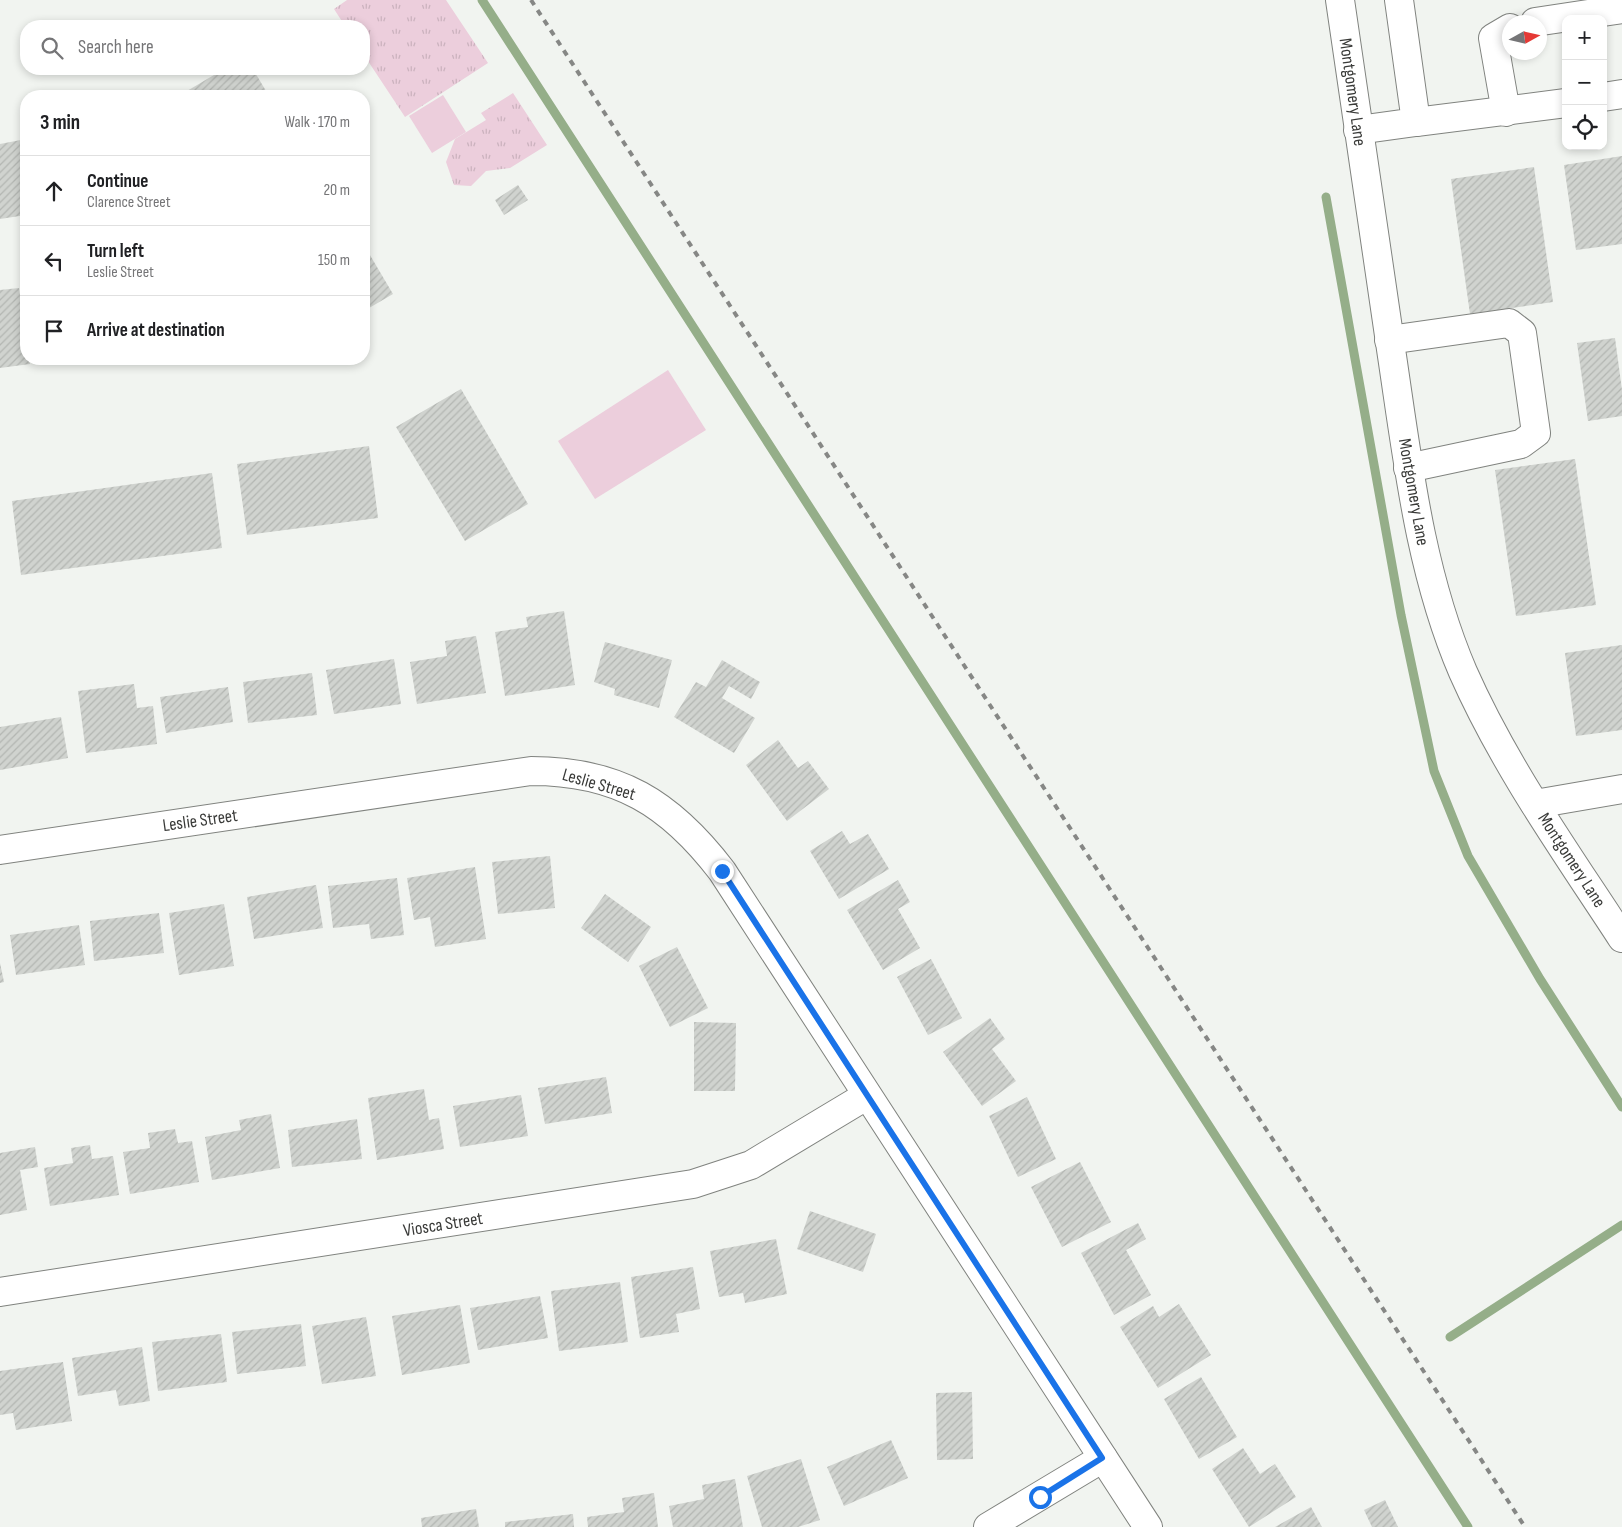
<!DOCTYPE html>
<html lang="en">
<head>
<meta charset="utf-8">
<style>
  :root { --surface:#fff; --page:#f6f6f6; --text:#202124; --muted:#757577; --line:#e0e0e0 }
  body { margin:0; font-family:"Sofia Sans Condensed",sans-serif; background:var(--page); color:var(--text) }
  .controls { position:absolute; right:15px; top:15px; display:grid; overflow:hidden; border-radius:10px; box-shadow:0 2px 8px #0003 }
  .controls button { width:45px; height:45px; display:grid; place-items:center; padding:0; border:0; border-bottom:1px solid var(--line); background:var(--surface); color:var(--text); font:25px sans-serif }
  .compass { position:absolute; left:1502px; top:15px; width:45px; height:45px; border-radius:50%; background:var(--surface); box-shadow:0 2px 8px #0003; rotate:82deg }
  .stop { position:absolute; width:15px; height:15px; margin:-11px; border:4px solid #1a73e8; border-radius:50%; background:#fff }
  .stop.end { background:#1a73e8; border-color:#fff; box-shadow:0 1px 5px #0008 }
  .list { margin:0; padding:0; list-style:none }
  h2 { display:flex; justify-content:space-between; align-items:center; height:65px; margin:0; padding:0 20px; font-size:21px }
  h2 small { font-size:16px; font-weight:400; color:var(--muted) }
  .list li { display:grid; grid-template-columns:32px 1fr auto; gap:15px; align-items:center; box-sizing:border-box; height:70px; padding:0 20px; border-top:1px solid var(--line) }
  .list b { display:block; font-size:19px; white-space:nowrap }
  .list p { margin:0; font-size:16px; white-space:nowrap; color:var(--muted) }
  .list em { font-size:16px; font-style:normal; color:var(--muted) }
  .icon { flex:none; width:28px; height:28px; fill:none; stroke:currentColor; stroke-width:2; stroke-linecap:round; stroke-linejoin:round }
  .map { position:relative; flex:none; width:1622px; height:1527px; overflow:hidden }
  .search { position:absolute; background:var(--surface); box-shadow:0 2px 8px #0003; left:20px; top:20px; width:350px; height:55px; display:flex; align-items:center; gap:12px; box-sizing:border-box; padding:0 18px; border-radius:20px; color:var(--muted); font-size:19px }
  .panel { position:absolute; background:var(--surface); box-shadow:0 2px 8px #0003; left:20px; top:90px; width:350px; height:275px; border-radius:20px }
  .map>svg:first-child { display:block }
  .grass { fill:#eccedc }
  .park { fill:url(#park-tufts) }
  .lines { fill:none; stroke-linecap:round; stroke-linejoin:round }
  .stream { stroke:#95ae89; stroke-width:9 }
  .building { fill:url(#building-hatch) }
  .minor-casing { stroke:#80837f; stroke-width:30 }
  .minor { stroke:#fff; stroke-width:28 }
  .rail { stroke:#868785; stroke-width:4; stroke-dasharray:6 6; stroke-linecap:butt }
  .route { stroke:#1a73e8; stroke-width:6 }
  .labels { text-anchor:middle; stroke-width:4; stroke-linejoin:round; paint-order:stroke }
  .street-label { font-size:18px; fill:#393a38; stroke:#fff }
</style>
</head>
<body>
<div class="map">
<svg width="1622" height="1527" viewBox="0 0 1622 1527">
  <defs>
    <pattern id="park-tufts" width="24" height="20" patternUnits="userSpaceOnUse" patternTransform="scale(1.25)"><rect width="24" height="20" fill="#eccedc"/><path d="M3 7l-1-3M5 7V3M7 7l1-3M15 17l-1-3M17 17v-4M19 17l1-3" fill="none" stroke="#cbb2be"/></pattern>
    <pattern id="building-hatch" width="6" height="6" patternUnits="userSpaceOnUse" patternTransform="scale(1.25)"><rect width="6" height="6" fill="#d0d3cf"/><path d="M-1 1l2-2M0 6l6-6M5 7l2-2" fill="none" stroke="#b3b6b2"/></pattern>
  </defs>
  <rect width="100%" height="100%" fill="#f1f4f0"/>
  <g class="grass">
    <polygon points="443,95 466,132 432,153 409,116"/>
    <polygon points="668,370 706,430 595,499 558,441"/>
  </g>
  <g class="park">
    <polygon points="347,0 446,0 488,63 405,117 364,55 364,26 345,26 334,9"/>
    <polygon points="513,93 547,145 510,168 486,171 471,186 454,185 446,162 455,139 486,120 481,113"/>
  </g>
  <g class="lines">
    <g class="stream">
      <polyline points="482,0 1468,1527"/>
      <polyline points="1326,197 1401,615 1434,771 1468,856 1540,979 1622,1107"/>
      <polyline points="1450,1337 1622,1225"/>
    </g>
  </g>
  <g class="building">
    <polygon points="224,69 253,69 269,96 184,96 182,94"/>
    <polygon points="26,139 26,215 0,219 0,144"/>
    <polygon points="1622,156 1622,244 1576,250 1564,165"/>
    <polygon points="1534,167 1553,302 1470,314 1451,179"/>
    <polygon points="518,185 528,200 504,215 495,200"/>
    <polygon points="364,245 393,294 364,311"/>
    <polygon points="19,288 26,339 26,359 29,359 30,364 0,368 0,290"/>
    <polygon points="1615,338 1622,390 1622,416 1588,421 1577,343"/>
    <polygon points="60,359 97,359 98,360 61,365"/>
    <polygon points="461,389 528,504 465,541 396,427"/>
    <polygon points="369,446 378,518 247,535 237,464"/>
    <polygon points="1575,459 1596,605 1516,616 1495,470"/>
    <polygon points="212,473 222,548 21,575 12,501"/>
    <polygon points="564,611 575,685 505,696 495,632 528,627 526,617"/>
    <polygon points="476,636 486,693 417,704 410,662 447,656 445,641"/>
    <polygon points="605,642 672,660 659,708 614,695 615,689 594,682"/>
    <polygon points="1622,645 1622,730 1576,736 1565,653"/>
    <polygon points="394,659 401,704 334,714 326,670"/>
    <polygon points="722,660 760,682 751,699 729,686 722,698 755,718 734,753 674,717 696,682 706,687"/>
    <polygon points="312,673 317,715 248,723 243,682"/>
    <polygon points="134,684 137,708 153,706 157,744 86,753 78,691"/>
    <polygon points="228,687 233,722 166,733 160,697"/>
    <polygon points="61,717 68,758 0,770 0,727"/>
    <polygon points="778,740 798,768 808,761 829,789 787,821 746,765"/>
    <polygon points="842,831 850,844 868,834 889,869 839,899 810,851"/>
    <polygon points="550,856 555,908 498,914 492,862"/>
    <polygon points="475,867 486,939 435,947 430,917 414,920 407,878"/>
    <polygon points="397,878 404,935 371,939 369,924 333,928 328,886"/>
    <polygon points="898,880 910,902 898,909 920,948 883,970 847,910"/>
    <polygon points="316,885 323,928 254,939 247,897"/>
    <polygon points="605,894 651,927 628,962 581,928"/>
    <polygon points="224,904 234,966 179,975 169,913"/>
    <polygon points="159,913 164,953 94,961 90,921"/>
    <polygon points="79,925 85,965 16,975 10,935"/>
    <polygon points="677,947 708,1008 670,1027 639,966"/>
    <polygon points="931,959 962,1018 928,1035 897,977"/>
    <polygon points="0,963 4,982 0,983"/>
    <polygon points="990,1018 1005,1039 992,1049 1016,1081 982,1106 943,1052"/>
    <polygon points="694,1022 736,1023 735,1091 694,1091"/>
    <polygon points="606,1077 612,1113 545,1124 538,1088"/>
    <polygon points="424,1089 429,1120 439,1118 444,1149 377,1160 368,1098"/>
    <polygon points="521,1095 528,1136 460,1147 453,1106"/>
    <polygon points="1027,1097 1056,1159 1018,1177 989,1116"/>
    <polygon points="271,1114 280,1168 212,1180 205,1137 241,1130 239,1120"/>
    <polygon points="357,1119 362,1159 292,1167 288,1130"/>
    <polygon points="175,1129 178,1143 192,1141 199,1182 130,1194 123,1152 150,1148 148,1133"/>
    <polygon points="90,1145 92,1159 113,1156 119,1195 50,1206 44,1168 73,1163 71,1148"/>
    <polygon points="35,1147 38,1167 20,1170 27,1210 0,1215 0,1153"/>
    <polygon points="1080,1162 1111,1222 1062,1247 1031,1187"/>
    <polygon points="810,1211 876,1234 863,1272 797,1249"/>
    <polygon points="1138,1223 1146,1239 1126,1250 1151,1295 1114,1315 1081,1253"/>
    <polygon points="776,1239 787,1294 745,1303 743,1293 719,1297 710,1251"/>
    <polygon points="693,1267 700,1309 676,1314 679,1332 640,1338 631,1277"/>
    <polygon points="620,1282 628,1342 559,1351 551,1291"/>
    <polygon points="540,1296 548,1338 478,1350 470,1308"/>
    <polygon points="1179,1304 1211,1355 1158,1388 1120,1327 1153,1306 1159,1317"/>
    <polygon points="460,1305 470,1363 402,1375 392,1316"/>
    <polygon points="366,1317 376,1376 322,1384 312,1326"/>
    <polygon points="301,1324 306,1366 237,1374 232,1332"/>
    <polygon points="221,1334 227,1382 158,1391 152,1342"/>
    <polygon points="142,1347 150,1401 119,1406 116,1390 78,1396 72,1358"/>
    <polygon points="63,1362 72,1421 16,1430 13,1413 0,1415 0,1371"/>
    <polygon points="1201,1377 1237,1437 1199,1459 1164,1399"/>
    <polygon points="972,1392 973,1459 937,1460 936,1393"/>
    <polygon points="891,1440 908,1478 844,1506 827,1467"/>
    <polygon points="1243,1448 1260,1474 1275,1464 1296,1497 1249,1527 1212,1469"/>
    <polygon points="801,1459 820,1520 798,1527 762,1527 747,1476"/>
    <polygon points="735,1479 743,1527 673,1527 669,1506 704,1499 702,1485"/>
    <polygon points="654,1493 658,1527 588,1527 587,1517 624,1512 622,1498"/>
    <polygon points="1385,1500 1398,1527 1372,1527 1364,1510"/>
    <polygon points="1311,1507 1322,1527 1275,1527"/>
    <polygon points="476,1509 479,1527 422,1527 421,1518"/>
    <polygon points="573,1514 574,1527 505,1527 505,1522"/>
  </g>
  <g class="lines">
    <defs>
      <g id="minor">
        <path d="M1340 0C1357 119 1374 238 1392 356 1408 463 1420 572 1463 672 1505 767 1566 852 1622 938"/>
        <polyline points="1535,22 1622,9"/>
        <polyline points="1603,97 1622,94"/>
        <polyline points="1506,112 1493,38 1510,28"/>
        <polyline points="1416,122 1566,103"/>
        <polyline points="1358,130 1416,122 1399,0"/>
        <polyline points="1389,340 1509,323 1522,333 1536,433 1521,444 1408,468"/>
        <polyline points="1535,804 1622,789"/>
        <path d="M0 850 531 771C618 771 670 803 722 871L1148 1527"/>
        <polyline points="0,1292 693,1184 751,1165 866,1096"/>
        <polyline points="988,1527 1103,1458"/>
      </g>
    </defs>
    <use href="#minor" class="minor-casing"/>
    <use href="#minor" class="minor"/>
    <polyline class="rail" points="531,0 1525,1527"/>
  </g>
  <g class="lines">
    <polyline class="route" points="722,871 1102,1458 1040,1497"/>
  </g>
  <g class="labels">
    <g class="street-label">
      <text transform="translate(1353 92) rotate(82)" y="6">Montgomery Lane</text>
      <text transform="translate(1414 492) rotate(80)" y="6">Montgomery Lane</text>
      <text transform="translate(599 784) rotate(16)" y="6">Leslie Street</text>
      <text transform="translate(200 820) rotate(-8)" y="6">Leslie Street</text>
      <text transform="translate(1572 860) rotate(57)" y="6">Montgomery Lane</text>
      <text transform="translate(443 1224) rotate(-9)" y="6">Viosca Street</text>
    </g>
  </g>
</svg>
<div class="controls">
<button>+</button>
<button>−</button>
<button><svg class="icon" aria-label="locate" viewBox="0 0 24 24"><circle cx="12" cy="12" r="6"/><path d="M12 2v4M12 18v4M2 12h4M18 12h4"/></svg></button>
</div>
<svg class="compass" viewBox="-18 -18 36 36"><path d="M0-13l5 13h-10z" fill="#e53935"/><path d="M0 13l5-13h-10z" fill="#757577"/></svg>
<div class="stop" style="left:1040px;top:1497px"></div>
<div class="stop end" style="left:722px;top:871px"></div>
<div class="search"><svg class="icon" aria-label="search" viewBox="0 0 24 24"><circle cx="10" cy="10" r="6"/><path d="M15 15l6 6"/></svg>Search here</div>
<section class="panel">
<h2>3 min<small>Walk · 170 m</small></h2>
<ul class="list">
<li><svg class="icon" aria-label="ahead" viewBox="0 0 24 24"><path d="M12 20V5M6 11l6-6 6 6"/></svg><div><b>Continue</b><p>Clarence Street</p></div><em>20 m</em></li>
<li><svg class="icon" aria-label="left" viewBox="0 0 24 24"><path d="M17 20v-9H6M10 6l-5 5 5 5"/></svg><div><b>Turn left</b><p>Leslie Street</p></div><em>150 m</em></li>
<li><svg class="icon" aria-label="arrive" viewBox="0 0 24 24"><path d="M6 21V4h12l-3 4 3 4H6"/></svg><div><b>Arrive at destination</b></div></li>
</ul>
</section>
</div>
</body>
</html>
